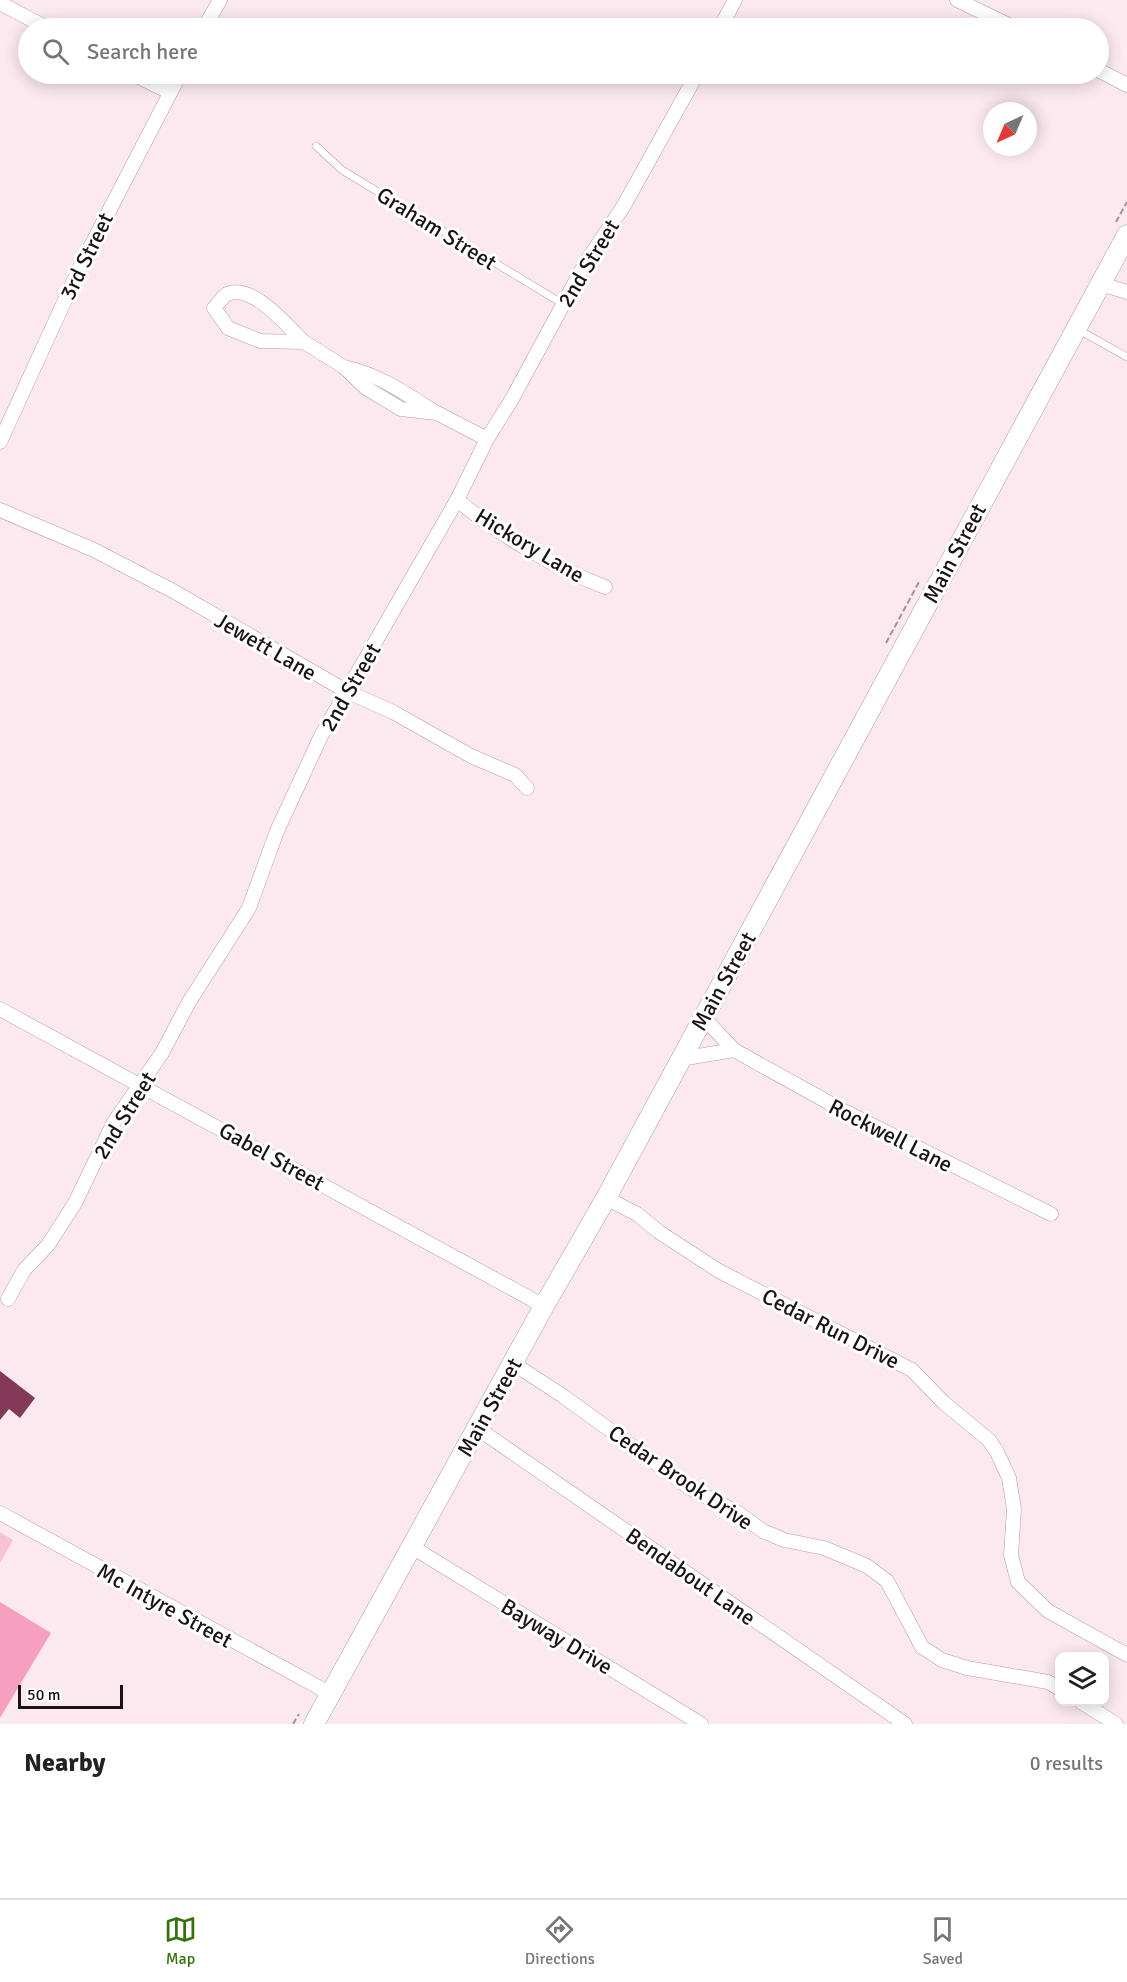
<!DOCTYPE html>
<html lang="en">
<head>
<meta charset="utf-8">
<style>
  :root { --surface:#fff; --page:#f6f6f6; --text:#222; --muted:#767676; --line:#e0e0e0; --accent:#34730c }
  body { margin:0; font-family:Signika,sans-serif; background:var(--page); color:var(--text) }
  .controls { position:absolute; right:18px; bottom:18px; display:grid; overflow:hidden; border-radius:12px; box-shadow:0 3px 15px #0003 }
  .controls button { width:54px; height:54px; display:grid; place-items:center; padding:0; border:0; border-bottom:2px solid var(--line); background:var(--surface); color:var(--text); font:30px sans-serif }
  .compass { position:absolute; left:983px; top:102px; width:54px; height:54px; border-radius:50%; background:var(--surface); box-shadow:0 3px 15px #0003; rotate:224deg }
  .scale { position:absolute; left:18px; bottom:15px; width:105px; box-sizing:border-box; padding-left:6px; border:3px solid #1a1215; border-top:0; font-size:16px; line-height:21px; white-space:nowrap; color:#1a1215; -webkit-text-stroke:4px #fff; paint-order:stroke }
  .list { margin:0; padding:0; list-style:none }
  h2 { display:flex; justify-content:space-between; align-items:center; height:78px; margin:0; padding:0 24px; font-size:26px }
  h2 small { font-size:20px; font-weight:400; color:var(--muted) }
  .icon { flex:none; width:33px; height:33px; fill:none; stroke:currentColor; stroke-width:2; stroke-linecap:round; stroke-linejoin:round }
  .map { position:relative; flex:none; width:1127px; height:1724px; overflow:hidden }
  .search { position:absolute; background:var(--surface); box-shadow:0 3px 15px #0003; left:18px; right:18px; top:18px; height:66px; display:flex; align-items:center; gap:15px; box-sizing:border-box; padding:0 21px; border-radius:33px; color:var(--muted); font-size:22px }
  .sheet { height:174px; background:var(--surface) }
  nav { display:flex; justify-content:space-around; align-items:center; box-sizing:border-box; height:84px; border-top:2px solid var(--line); background:var(--surface); font-size:16px; color:var(--muted) }
  nav a { display:grid; justify-items:center; gap:3px }
  nav .on { color:var(--accent) }
  .map>svg:first-child { display:block }
  .green { fill:#f7c2d4 }
  .forest { fill:#f6a0c0 }
  .building { fill:#843958 }
  .lines { fill:none; stroke-linecap:round; stroke-linejoin:round }
  .service-casing { stroke:#b29da4; stroke-width:8 }
  .minor-casing { stroke:#b29da4; stroke-width:15 }
  .secondary-casing { stroke:#b29da4; stroke-width:21 }
  .path { stroke:#a19397; stroke-width:2; stroke-dasharray:6 3; stroke-linecap:butt }
  .service { stroke:#fff; stroke-width:7 }
  .minor { stroke:#fff; stroke-width:14 }
  .secondary { stroke:#fff; stroke-width:20 }
  .labels { text-anchor:middle; stroke-width:6; stroke-linejoin:round; paint-order:stroke }
  .street-label { font-size:22px; fill:#1a1215; stroke:#fff }
</style>
</head>
<body>
<div class="map">
<svg width="1127" height="1724" viewBox="0 0 1127 1724">
  <rect width="100%" height="100%" fill="#fce9ef"/>
  <polygon class="green" points="0,1532 13,1540 0,1563"/>
  <polygon class="forest" points="0,1602 51,1633 0,1718"/>
  <polygon class="building" points="0,1371 35,1398 20,1418 9,1409 0,1420"/>
  <g class="lines">
    <defs>
      <g id="service">
        <polyline points="316,146 342,170 563,304"/>
        <polyline points="1079,330 1127,357"/>
      </g>
      <g id="minor">
        <polyline points="957,0 1015,28"/>
        <polyline points="0,3 47,28"/>
        <polyline points="204,28 220,0"/>
        <polyline points="720,28 735,0"/>
        <polyline points="1098,70 1127,85"/>
        <polyline points="133,74 169,92"/>
        <polyline points="1101,284 1127,292"/>
        <path d="M304 342C287 326 253 283 227 294 222 297 218 304 214 308L228 328 260 341 304 342 344 367 366 388 401 409 437 413 487 439"/>
        <path d="M344 367C377 374 404 392 433 411"/>
        <polyline points="0,442 81,265 180,74"/>
        <path d="M457 500C500 535 553 567 605 587"/>
        <polyline points="0,510 94,550 173,591 348,692 393,712 471,756 515,775 527,788"/>
        <polyline points="0,1009 544,1306"/>
        <polyline points="703,1017 734,1050"/>
        <polyline points="680,1059 734,1050 842,1110 1051,1214"/>
        <polyline points="606,1198 637,1214 659,1232 719,1271 912,1370 944,1403 989,1440 997,1452 1009,1478 1014,1509 1011,1555 1018,1582 1048,1611 1127,1655"/>
        <polyline points="8,1299 24,1270 48,1245 75,1203 114,1122 162,1053 189,1002 249,908 277,831 321,736 457,500 487,439 512,399 586,262 623,207 697,74"/>
        <polyline points="514,1364 563,1396 690,1488 738,1513 763,1531 784,1540 824,1548 867,1566 887,1581 922,1647 942,1660 967,1668 1048,1682 1060,1689"/>
        <polyline points="477,1428 905,1724"/>
        <polyline points="0,1513 331,1694"/>
        <polyline points="412,1547 701,1724"/>
        <polyline points="1081,1702 1116,1724"/>
      </g>
      <polyline id="secondary" points="314,1724 544,1306 606,1198 1127,235"/>
    </defs>
    <use href="#service" class="service-casing"/>
    <use href="#minor" class="minor-casing"/>
    <use href="#secondary" class="secondary-casing"/>
    <g class="path">
      <polyline points="1116,222 1127,202"/>
      <polyline points="886,643 919,582"/>
      <polyline points="293,1724 299,1714"/>
    </g>
    <use href="#service" class="service"/>
    <use href="#minor" class="minor"/>
    <use href="#secondary" class="secondary"/>
  </g>
  <g class="labels">
    <g class="street-label">
      <text transform="translate(437 228) rotate(32)" y="8">Graham Street</text>
      <text transform="translate(86 256) rotate(-64)" y="8">3rd Street</text>
      <text transform="translate(588 263) rotate(-59)" y="8">2nd Street</text>
      <text transform="translate(530 545) rotate(31)" y="8">Hickory Lane</text>
      <text transform="translate(954 553) rotate(-62)" y="8">Main Street</text>
      <text transform="translate(266 646) rotate(30)" y="8">Jewett Lane</text>
      <text transform="translate(350 687) rotate(-60)" y="8">2nd Street</text>
      <text transform="translate(723 981) rotate(-61)" y="8">Main Street</text>
      <text transform="translate(124 1115) rotate(-58)" y="8">2nd Street</text>
      <text transform="translate(891 1135) rotate(27)" y="8">Rockwell Lane</text>
      <text transform="translate(272 1156) rotate(29)" y="8">Gabel Street</text>
      <text transform="translate(831 1328) rotate(27)" y="8">Cedar Run Drive</text>
      <text transform="translate(489 1407) rotate(-61)" y="8">Main Street</text>
      <text transform="translate(681 1477) rotate(34)" y="8">Cedar Brook Drive</text>
      <text transform="translate(691 1576) rotate(35)" y="8">Bendabout Lane</text>
      <text transform="translate(165 1605) rotate(29)" y="8">Mc Intyre Street</text>
      <text transform="translate(557 1636) rotate(31)" y="8">Bayway Drive</text>
    </g>
  </g>
</svg>
<div class="controls">
<button><svg class="icon" aria-label="layers" viewBox="0 0 24 24"><path d="M12 4l9 5-9 5-9-5zM3 14l9 5 9-5"/></svg></button>
</div>
<svg class="compass" viewBox="-18 -18 36 36"><path d="M0-13l5 13h-10z" fill="#e53935"/><path d="M0 13l5-13h-10z" fill="#767676"/></svg>
<div class="scale">50 m</div>
<div class="search"><svg class="icon" aria-label="search" viewBox="0 0 24 24"><circle cx="10" cy="10" r="6"/><path d="M15 15l6 6"/></svg>Search here</div>
</div>
<section class="sheet">
<h2>Nearby<small>0 results</small></h2>
<ul class="list">
</ul>
</section>
<nav>
<a class="on"><svg class="icon" aria-label="map" viewBox="0 0 24 24"><path d="M3 6l6-2 6 2 6-2v14l-6 2-6-2-6 2zM9 4v14M15 6v14"/></svg>Map</a>
<a><svg class="icon" aria-label="directions" viewBox="0 0 24 24"><path d="M12 3l9 9-9 9-9-9zM9 14v-3h6M13 9l2 2-2 2"/></svg>Directions</a>
<a><svg class="icon" aria-label="saved" viewBox="0 0 24 24"><path d="M7 4h10v16l-5-4-5 4z"/></svg>Saved</a>
</nav>
</body>
</html>
